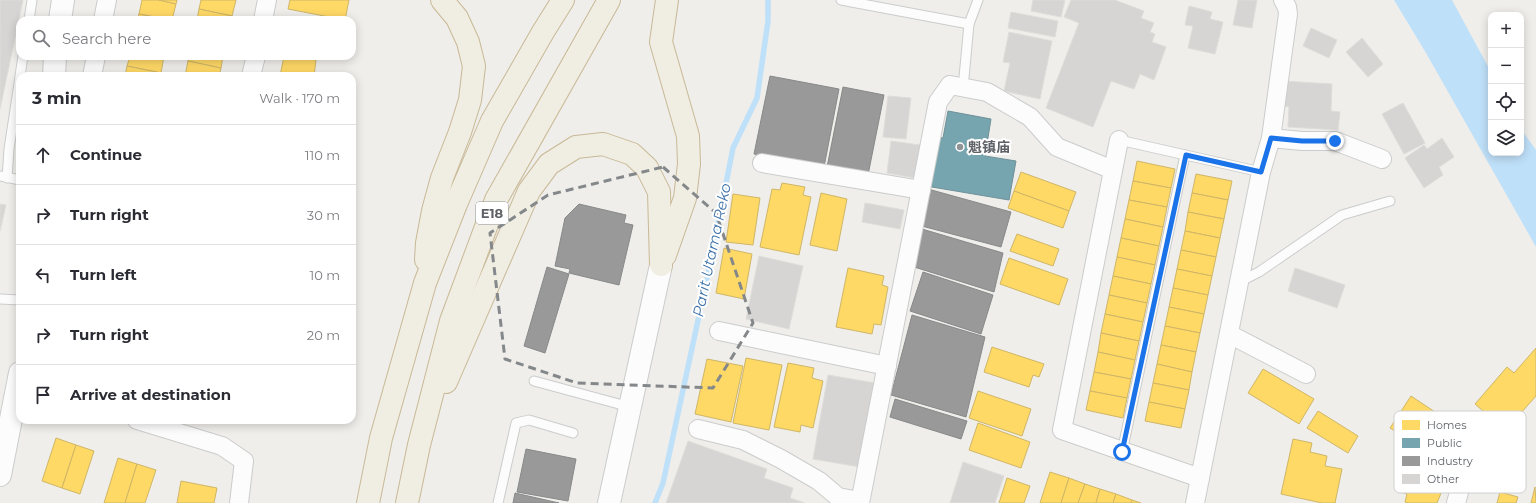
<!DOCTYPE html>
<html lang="en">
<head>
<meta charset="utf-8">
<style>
  :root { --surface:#fff; --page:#f7f7f7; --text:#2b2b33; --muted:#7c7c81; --line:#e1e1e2 }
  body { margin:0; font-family:Montserrat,"Noto Sans SC",sans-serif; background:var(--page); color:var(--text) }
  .controls { position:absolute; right:12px; top:12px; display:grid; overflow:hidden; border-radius:8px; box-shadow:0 2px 10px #0003 }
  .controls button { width:36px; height:36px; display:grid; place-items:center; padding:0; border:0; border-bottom:1px solid var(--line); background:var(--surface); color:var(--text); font:20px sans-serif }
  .stop { position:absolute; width:12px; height:12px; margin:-9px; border:3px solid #1a73e8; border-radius:50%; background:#fff }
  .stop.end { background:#1a73e8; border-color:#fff; box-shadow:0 1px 4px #0008 }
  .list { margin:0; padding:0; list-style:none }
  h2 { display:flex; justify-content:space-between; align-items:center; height:52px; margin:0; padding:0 16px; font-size:17px }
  h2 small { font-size:13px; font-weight:400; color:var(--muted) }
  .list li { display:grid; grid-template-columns:26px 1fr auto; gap:12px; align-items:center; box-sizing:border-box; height:60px; padding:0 16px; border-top:1px solid var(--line) }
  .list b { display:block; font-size:15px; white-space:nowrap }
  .list em { font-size:13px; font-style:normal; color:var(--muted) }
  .icon { flex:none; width:22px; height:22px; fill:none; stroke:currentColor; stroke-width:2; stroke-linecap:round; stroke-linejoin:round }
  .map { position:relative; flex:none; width:1536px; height:503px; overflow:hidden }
  .search { position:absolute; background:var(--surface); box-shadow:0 2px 10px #0003; left:16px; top:16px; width:340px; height:44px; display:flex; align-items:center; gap:10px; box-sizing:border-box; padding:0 14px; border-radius:12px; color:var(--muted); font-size:15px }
  .panel { position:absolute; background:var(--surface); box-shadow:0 2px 10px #0003; left:16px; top:72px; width:340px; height:352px; border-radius:12px }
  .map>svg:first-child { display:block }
  .water { fill:#bfe0f9 }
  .homes { fill:#ffd966; stroke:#cfb667 }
  .public { fill:#76a5af; stroke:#6f919a }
  .industry { fill:#999; stroke:#88898a }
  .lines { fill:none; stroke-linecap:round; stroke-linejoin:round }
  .stream { stroke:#bfe0f9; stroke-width:5.5 }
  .building { fill:#d6d5d3; stroke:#deddd9 }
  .service-casing { stroke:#cbcccc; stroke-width:11 }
  .minor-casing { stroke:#cbcccc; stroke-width:20 }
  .tertiary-casing { stroke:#cbcccc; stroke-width:24 }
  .motorway-casing { stroke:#c8b996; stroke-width:24 }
  .service { stroke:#fdfcfc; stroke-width:9 }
  .minor { stroke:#fdfcfc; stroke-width:18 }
  .tertiary { stroke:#fdfcfc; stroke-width:22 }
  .motorway { stroke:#f0ede3; stroke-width:22 }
  .route { stroke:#1a73e8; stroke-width:5 }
  .marked { fill:none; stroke:#84888a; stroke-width:3; stroke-dasharray:8 5; stroke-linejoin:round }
  .poi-dot { fill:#919496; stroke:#fff; stroke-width:1.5 }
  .labels { text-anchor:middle; stroke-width:4; stroke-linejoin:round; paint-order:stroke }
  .shield { fill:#fff; stroke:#8f9295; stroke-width:1 }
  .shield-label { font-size:13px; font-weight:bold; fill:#5f6368 }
  .poi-label { font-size:14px; font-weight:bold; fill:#5f6368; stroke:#fff; text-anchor:start }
  .water-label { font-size:15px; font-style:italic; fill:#4174aa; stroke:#fff }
  .key { fill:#fff; stroke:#cfd0d2; stroke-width:1 }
  .key-label { font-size:11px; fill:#5f6368 }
</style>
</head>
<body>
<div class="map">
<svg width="1536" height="503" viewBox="0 0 1536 503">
  <rect width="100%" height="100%" fill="#efeeea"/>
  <polygon class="water" points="1394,0 1452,0 1491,72 1491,153 1521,153 1521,129 1536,150 1536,247 1426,53"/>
  <g class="homes">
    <polygon points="142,0 159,0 176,4 172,20 139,14"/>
    <polygon points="159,0 177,0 176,4"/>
    <polygon points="201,0 236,0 232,16 199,9"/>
    <polygon points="290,0 349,0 345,20 288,9"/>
    <polygon points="199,9 232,16 231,20 197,20"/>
    <polygon points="139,14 167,20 137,20"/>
    <polygon points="130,56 164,56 161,73 127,66"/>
    <polygon points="189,56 223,56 221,68 188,61"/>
    <polygon points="284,56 294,56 316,60 314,76 280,76"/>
    <polygon points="188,61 221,68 219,76 185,76"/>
    <polygon points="127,66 161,73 160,76 125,76"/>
    <polygon points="1137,161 1175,169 1171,188 1133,181"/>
    <polygon points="1021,172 1076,192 1069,211 1014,191"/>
    <polygon points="1196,174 1232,181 1228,200 1192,193"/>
    <polygon points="1133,181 1171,188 1167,207 1129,200"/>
    <polygon points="782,183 805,187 803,195 811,197 799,255 760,247 772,189 780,190"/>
    <polygon points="1014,191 1069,211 1063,228 1008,208"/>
    <polygon points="821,193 847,199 837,251 810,245"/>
    <polygon points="1192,193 1228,200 1224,219 1188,212"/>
    <polygon points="733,194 760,198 753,245 726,242"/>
    <polygon points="1129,200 1167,207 1163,227 1125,219"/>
    <polygon points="1188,212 1224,219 1220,238 1185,231"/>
    <polygon points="1125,219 1163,227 1159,246 1121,238"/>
    <polygon points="1185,231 1220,238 1216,257 1181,250"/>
    <polygon points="1017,234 1059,249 1053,266 1010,251"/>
    <polygon points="1121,238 1159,246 1155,265 1117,257"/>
    <polygon points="724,248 752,254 744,299 716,293"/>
    <polygon points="1181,250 1216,257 1212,276 1177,269"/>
    <polygon points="1117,257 1155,265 1151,284 1113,276"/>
    <polygon points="1009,258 1068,279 1059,305 1000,284"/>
    <polygon points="848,268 884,276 882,285 888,287 881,325 874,324 872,334 836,327"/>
    <polygon points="1177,269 1212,276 1208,295 1173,288"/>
    <polygon points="1113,276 1151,284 1147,303 1109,295"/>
    <polygon points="1173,288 1208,295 1204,314 1169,307"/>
    <polygon points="1109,295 1147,303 1143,322 1105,314"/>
    <polygon points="1169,307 1204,314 1200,333 1165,326"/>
    <polygon points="1105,314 1143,322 1139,341 1101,333"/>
    <polygon points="1165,326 1200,333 1196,352 1161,345"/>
    <polygon points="1101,333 1139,341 1135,360 1098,352"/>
    <polygon points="1161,345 1196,352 1192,372 1157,364"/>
    <polygon points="992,347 1044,364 1039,377 1033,375 1029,387 984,372"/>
    <polygon points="1536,348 1536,396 1512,423 1506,418 1499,425 1475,404 1507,367 1514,373"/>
    <polygon points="1098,352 1135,360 1131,379 1094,372"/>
    <polygon points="746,358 782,365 769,430 733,423"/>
    <polygon points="707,359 743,366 731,422 695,414"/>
    <polygon points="788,363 814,368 812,378 823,381 813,428 801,425 800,432 774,427"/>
    <polygon points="1157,364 1192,372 1189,390 1153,383"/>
    <polygon points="1263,369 1314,399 1299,424 1248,393"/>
    <polygon points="1094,372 1131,379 1127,398 1090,391"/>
    <polygon points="1153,383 1189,390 1185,409 1149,402"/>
    <polygon points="978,391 1031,409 1022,436 969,418"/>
    <polygon points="1090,391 1127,398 1123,418 1086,410"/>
    <polygon points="1411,396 1438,414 1426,431 1419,426 1409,440 1390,428"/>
    <polygon points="1149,402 1185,409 1181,428 1145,421"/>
    <polygon points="1318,411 1358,436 1348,453 1307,428"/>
    <polygon points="244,420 258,420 257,423"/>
    <polygon points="978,423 1030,442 1021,468 969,450"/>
    <polygon points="56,438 76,445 62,488 42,481"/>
    <polygon points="1293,439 1312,443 1310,452 1327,456 1325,466 1342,469 1335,503 1322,503 1281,494"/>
    <polygon points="76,445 94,451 80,494 62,488"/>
    <polygon points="118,458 137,464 125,503 104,503"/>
    <polygon points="137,464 156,470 145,503 125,503"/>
    <polygon points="1403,467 1415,472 1417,467 1438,475 1437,477 1446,481 1437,503 1408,503 1405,502 1407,494 1395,490"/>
    <polygon points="1050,472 1069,478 1061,503 1040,503"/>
    <polygon points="1007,478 1030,486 1024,503 999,503"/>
    <polygon points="1069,478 1085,484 1078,503 1061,503"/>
    <polygon points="181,481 217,488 214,503 177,503"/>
    <polygon points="1085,484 1100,489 1096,503 1078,503"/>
    <polygon points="1535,487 1536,503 1531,503"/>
    <polygon points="1100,489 1116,494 1113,503 1096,503"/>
    <polygon points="1500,492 1518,497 1516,503 1497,503"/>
    <polygon points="1116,494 1132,500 1131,503 1113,503"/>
    <polygon points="1132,500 1141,503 1131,503"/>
  </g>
  <polygon class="public" points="948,111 991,119 985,156 1016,161 1009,200 926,186 935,137 943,138"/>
  <g class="industry">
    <polygon points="770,76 839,89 824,167 754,154"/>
    <polygon points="843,87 884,95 868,175 827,167"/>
    <polygon points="928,189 1011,212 1001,247 918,225"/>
    <polygon points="579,204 626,215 624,223 633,225 619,285 569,273 570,269 555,266 565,218"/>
    <polygon points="922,229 1003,253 994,292 911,266"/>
    <polygon points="547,267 569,274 545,353 524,346"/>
    <polygon points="923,272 993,295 981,334 910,311"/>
    <polygon points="912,315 985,337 966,417 891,395"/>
    <polygon points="895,399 967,421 961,439 890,417"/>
    <polygon points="526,449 576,459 568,501 517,492"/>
    <polygon points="515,493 559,503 513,503"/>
  </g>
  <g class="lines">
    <polyline class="stream" points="655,503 663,483 708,274 733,148 757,98 768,21 768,0"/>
  </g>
  <g class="building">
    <polygon points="0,0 23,0 0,109"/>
    <polygon points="1033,0 1065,0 1061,17 1031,11"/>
    <polygon points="1071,0 1115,0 1144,11 1141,18 1154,23 1150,32 1155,34 1152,42 1166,47 1154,80 1140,74 1134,89 1111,81 1093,127 1046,108 1079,23 1064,17"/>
    <polygon points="1238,0 1257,0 1252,28 1233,25"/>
    <polygon points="1189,6 1212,12 1210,19 1223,22 1215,54 1188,48 1193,26 1185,25"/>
    <polygon points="1011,12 1058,21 1055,37 1008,28"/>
    <polygon points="1311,28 1337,40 1329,58 1303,46"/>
    <polygon points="1009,32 1052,41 1040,99 1004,91 1010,63 1003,62"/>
    <polygon points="1362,38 1383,64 1368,77 1346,52"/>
    <polygon points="1282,81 1332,84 1331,111 1340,112 1338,130 1288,127 1289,107 1281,106"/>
    <polygon points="888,96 911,98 906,139 883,137"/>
    <polygon points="1403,103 1425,143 1404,154 1382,114"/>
    <polygon points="1442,138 1454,157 1439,167 1443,175 1424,188 1405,158 1424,145 1427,149"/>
    <polygon points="891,141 920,145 915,178 887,173"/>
    <polygon points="865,203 904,210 900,229 862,222"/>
    <polygon points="0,204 6,205 0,231"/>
    <polygon points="759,256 803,266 789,329 746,319"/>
    <polygon points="1295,268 1345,285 1337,308 1288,291"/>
    <polygon points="828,375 875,383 860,467 813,459"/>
    <polygon points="688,441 767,469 764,478 793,488 790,498 805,503 666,503"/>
    <polygon points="963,462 1004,476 995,503 950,503"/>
  </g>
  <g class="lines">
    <defs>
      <g id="service">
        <polyline points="841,0 969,24"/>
        <polyline points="29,20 32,0"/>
        <polyline points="20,76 23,56"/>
        <polyline points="963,88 969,24 978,0"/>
        <polyline points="1119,140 1261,172"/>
        <polyline points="0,176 20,180"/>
        <polyline points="7,178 9,149 20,77"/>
        <polyline points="1239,282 1259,272 1342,215 1390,201"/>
        <polyline points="0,299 20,300"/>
        <polyline points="534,381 630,407"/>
        <polyline points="1122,452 1185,155"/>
        <polyline points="498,503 516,423 529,420 573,433"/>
      </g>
      <g id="minor">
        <polyline points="103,20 107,0"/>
        <polyline points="263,20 267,0"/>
        <polyline points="92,76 96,56"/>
        <polyline points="251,76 256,56"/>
        <polyline points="1271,138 1288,14 1287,7 1283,0"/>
        <polyline points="1119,140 1062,430 1200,478"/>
        <polyline points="762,163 921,190"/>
        <polyline points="719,331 887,366"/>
        <polyline points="1229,334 1306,374"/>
        <polyline points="137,420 222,446 244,461 239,503"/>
        <polyline points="698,429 743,440 781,459 819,481 838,497 860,501"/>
        <polyline points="860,503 938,102 950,85 987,92 1030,117 1057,147 1113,170"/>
        <polyline points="1195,503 1261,172 1271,138 1302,141 1335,141 1382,159"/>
        <polyline points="1456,503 1477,429"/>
      </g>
      <g id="tertiary">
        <polyline points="60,20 63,0"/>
        <polyline points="54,76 55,56"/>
        <polyline points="0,475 20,373"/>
        <polyline points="609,503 661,265"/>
      </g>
      <g id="motorway">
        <polyline points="665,255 685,198 689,164 688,136 661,42 667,0"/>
        <polyline points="426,260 427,243 433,211 442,178 460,132 470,100 474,66 468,42 457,18 442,0"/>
        <polyline points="446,382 529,191 549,164 576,147 603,144 632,154 647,168 659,192 661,265"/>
        <polyline points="368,503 381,438 425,283 456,204 492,121 543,32 563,0"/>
        <polyline points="407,503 419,445 451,321 496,200 609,0"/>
      </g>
    </defs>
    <use href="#service" class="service-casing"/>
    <use href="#minor" class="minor-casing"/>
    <use href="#tertiary" class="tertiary-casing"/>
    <use href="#motorway" class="motorway-casing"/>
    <use href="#service" class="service"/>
    <use href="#minor" class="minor"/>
    <use href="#tertiary" class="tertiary"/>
    <use href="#motorway" class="motorway"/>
  </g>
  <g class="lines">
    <polyline class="route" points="1122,452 1186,155 1261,172 1271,138 1302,141 1335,141"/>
  </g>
  <path class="marked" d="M663 167 716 213 753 323 713 388 577 383 505 359 490 233 548 195Z"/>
  <circle class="poi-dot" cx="960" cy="147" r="4"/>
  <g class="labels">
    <rect class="shield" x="476" y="202" width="32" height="22" rx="3"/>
    <g class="shield-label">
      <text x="492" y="218">E18</text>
    </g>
    <g class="poi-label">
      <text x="968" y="152">魁镇庙</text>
    </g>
    <g class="water-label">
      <text transform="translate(712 250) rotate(-78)" y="5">Parit Utama Reko</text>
    </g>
  </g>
  <rect x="1394" y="411" width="132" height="82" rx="6" class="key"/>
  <rect x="1402" y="420" width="18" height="10" fill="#ffd966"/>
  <rect x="1402" y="438" width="18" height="10" fill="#76a5af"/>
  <rect x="1402" y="456" width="18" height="10" fill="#999"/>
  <rect x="1402" y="474" width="18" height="10" fill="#d6d5d3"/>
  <g class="key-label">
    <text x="1427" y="429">Homes</text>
    <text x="1427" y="447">Public</text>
    <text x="1427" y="465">Industry</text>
    <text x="1427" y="483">Other</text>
  </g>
</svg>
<div class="controls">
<button>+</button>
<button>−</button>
<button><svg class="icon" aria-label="locate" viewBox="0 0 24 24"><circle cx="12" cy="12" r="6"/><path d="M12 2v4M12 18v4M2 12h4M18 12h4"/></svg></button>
<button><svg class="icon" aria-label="layers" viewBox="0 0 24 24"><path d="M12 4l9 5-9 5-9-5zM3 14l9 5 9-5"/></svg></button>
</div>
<div class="stop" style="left:1122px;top:452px"></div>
<div class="stop end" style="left:1335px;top:141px"></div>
<div class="search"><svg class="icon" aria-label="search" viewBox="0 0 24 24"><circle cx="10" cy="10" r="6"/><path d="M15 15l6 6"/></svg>Search here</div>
<section class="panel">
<h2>3 min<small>Walk · 170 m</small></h2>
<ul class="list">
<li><svg class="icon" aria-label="ahead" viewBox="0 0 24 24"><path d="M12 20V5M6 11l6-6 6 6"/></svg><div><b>Continue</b></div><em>110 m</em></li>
<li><svg class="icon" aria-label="right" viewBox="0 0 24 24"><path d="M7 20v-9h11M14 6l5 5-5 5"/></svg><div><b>Turn right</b></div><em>30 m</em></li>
<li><svg class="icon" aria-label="left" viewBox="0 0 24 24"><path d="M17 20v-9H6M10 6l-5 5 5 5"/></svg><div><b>Turn left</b></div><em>10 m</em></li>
<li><svg class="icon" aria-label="right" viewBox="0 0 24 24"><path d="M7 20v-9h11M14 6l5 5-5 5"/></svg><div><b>Turn right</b></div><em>20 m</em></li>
<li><svg class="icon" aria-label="arrive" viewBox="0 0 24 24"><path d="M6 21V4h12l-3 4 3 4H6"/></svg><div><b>Arrive at destination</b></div></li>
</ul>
</section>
</div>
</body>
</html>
